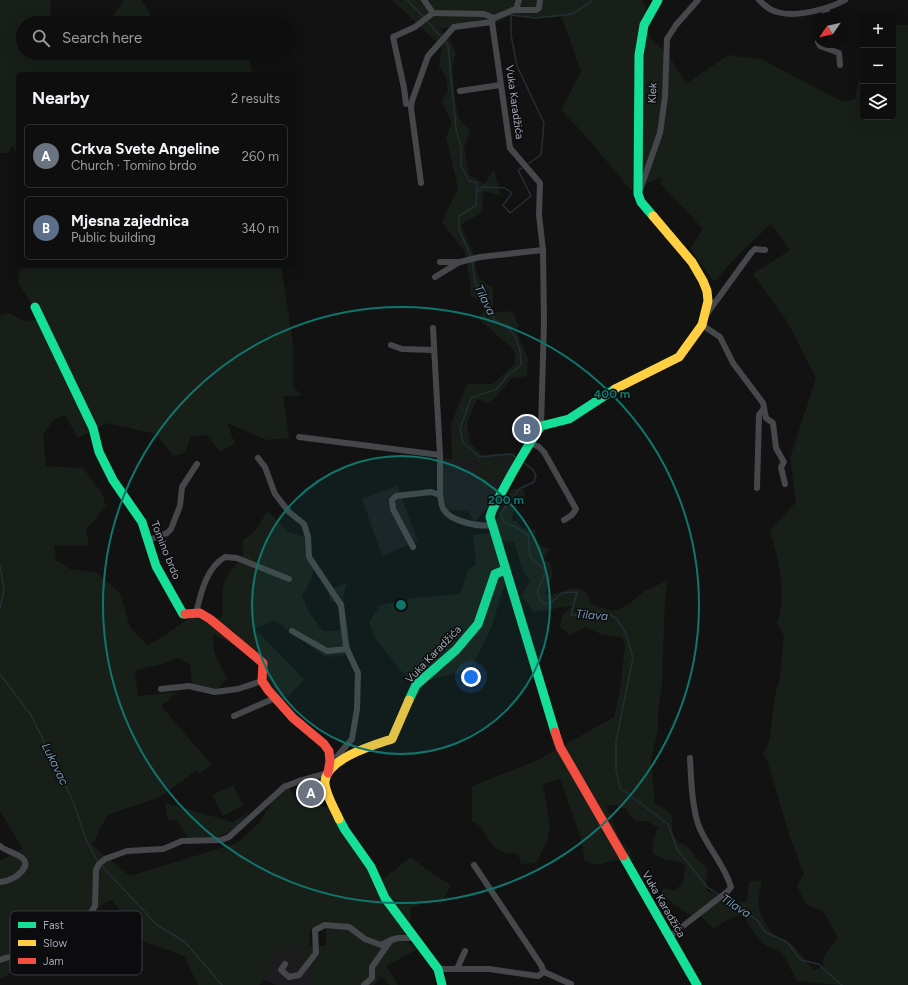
<!DOCTYPE html>
<html lang="en">
<head>
<meta charset="utf-8">
<style>
  :root { --surface:#0e0e0e; --page:#171717; --text:#f1f3f6; --muted:#9b9c9e; --line:#2e2e2e; --accent:#0f766e }
  body { margin:0; font-family:Figtree,sans-serif; background:var(--page); color:var(--text) }
  .controls { position:absolute; right:12px; top:12px; display:grid; overflow:hidden; border-radius:6px; box-shadow:0 4px 16px #0002 }
  .controls button { width:36px; height:36px; display:grid; place-items:center; padding:0; border:0; border-bottom:1px solid var(--line); background:var(--surface); color:var(--text); font:20px sans-serif }
  .compass { position:absolute; left:812px; top:12px; width:36px; height:36px; border-radius:50%; background:var(--surface); box-shadow:0 4px 16px #0002; rotate:236deg }
  .you { position:absolute; left:471px; top:677px; width:14px; height:14px; margin:-10px; border:3px solid #fff; border-radius:50%; background:#1a73e8; box-shadow:0 0 0 6px #1a73e833 }
  .badge { display:grid; place-items:center; width:26px; height:26px; border-radius:50%; background:var(--accent); color:#fff; font-size:13px; font-weight:700 }
  .pin { position:absolute; translate:-50% -50%; border:2px solid #fff; box-shadow:0 1px 4px #0006 }
  .list { margin:0; padding:0; list-style:none }
  h2 { display:flex; justify-content:space-between; align-items:center; height:52px; margin:0; padding:0 16px; font-size:17px }
  h2 small { font-size:13px; font-weight:400; color:var(--muted) }
  .list li { display:grid; grid-template-columns:26px 1fr auto; gap:12px; align-items:center; box-sizing:border-box; height:64px; margin:0 8px 8px; padding:0 8px; border:1px solid var(--line); border-radius:6px }
  .list b { display:block; font-size:15px; white-space:nowrap }
  .list p { margin:0; font-size:13px; white-space:nowrap; color:var(--muted) }
  .list em { font-size:13px; font-style:normal; color:var(--muted) }
  .icon { flex:none; width:22px; height:22px; fill:none; stroke:currentColor; stroke-width:2; stroke-linecap:round; stroke-linejoin:round }
  .map { position:relative; flex:none; width:908px; height:985px; overflow:hidden }
  .search { position:absolute; background:var(--surface); box-shadow:0 4px 16px #0002; left:16px; top:16px; width:280px; height:44px; display:flex; align-items:center; gap:10px; box-sizing:border-box; padding:0 14px; border-radius:22px; color:var(--muted); font-size:15px }
  .panel { position:absolute; background:var(--surface); box-shadow:0 4px 16px #0002; left:16px; top:72px; width:280px; height:196px; border-radius:6px }
  .map>svg:first-child { display:block }
  .built { fill:#1c1c1e }
  .green { fill:#181f18; fill-rule:evenodd }
  .lines { fill:none; stroke-linecap:round; stroke-linejoin:round }
  .stream { stroke:#242e34; stroke-width:1.5 }
  .street { stroke:#46474b; stroke-width:6 }
  .fast { stroke:#16e098; stroke-width:9 }
  .slow { stroke:#ffcf43; stroke-width:9 }
  .jam { stroke:#f24e42; stroke-width:9 }
  .ring { fill:none; stroke:#0f766e; stroke-width:2 }
  .labels { text-anchor:middle; stroke-width:3; stroke-linejoin:round; paint-order:stroke }
  .street-label { font-size:11px; fill:#a1a8b5; stroke:#0c0c0e }
  .water-label { font-size:12px; font-style:italic; fill:#749ab4; stroke:#0c0c0e }
  .key { fill:#0c0c0e; stroke:#393b40; stroke-width:1 }
  .key-label { font-size:11px; fill:#a1a8b5 }
  .centre { fill:#0f766e; stroke:#0c0c0e; stroke-width:2 }
  .ring-label { font-size:12px; text-anchor:middle; font-weight:bold; fill:#0f766e; stroke:#0c0c0e; stroke-width:3; stroke-linejoin:round; paint-order:stroke }
</style>
</head>
<body>
<div class="map">
<svg width="908" height="985" viewBox="0 0 908 985">
  <rect width="100%" height="100%" fill="#121212"/>
  <g class="built">
    <polygon points="524,415 534,417 533,423 523,421"/>
    <polygon points="440,459 468,459 485,466 505,459 516,461 489,506 475,522 468,511 447,510 441,491"/>
    <polygon points="397,486 418,541 382,556 362,499"/>
    <polygon points="284,946 300,946 314,969 310,985 276,985 265,980 269,962"/>
  </g>
  <g class="green">
    <polygon points="0,0 51,0 50,17 35,16 35,23 23,23 23,53 249,53 252,74 18,74 18,157 13,146 7,153 0,153"/>
    <polygon points="124,0 141,0 151,13 147,23 108,23"/>
    <path d="M392 0H642L649 16 645 32 670 57 686 84 728 55 761 59 843 102 855 99 863 62V117H893V25H908V985H840L797 981C791 972 790 963 782 954 778 949 770 950 766 945 756 937 749 925 743 915L728 919 714 929 700 916 688 914 661 895 663 888 675 891 683 882 686 866C673 857 667 863 653 853V841L658 827 646 821H636L630 816 627 809 616 805H606L620 840 630 852 633 861 615 860 597 865 585 861 580 836 560 779 543 784 550 827 547 841 536 863 521 864 518 854C482 853 495 834 472 821V786L538 760 614 717 621 684 625 646 622 637 601 634 585 627 570 635 560 627 563 614 572 606 534 612 521 596 530 581 522 569 514 541 494 544 505 583 492 626 474 663 458 673 425 681H409L375 638 369 622 380 605 414 598 460 594 468 569 476 564 473 535 490 533 512 489H524L525 500 516 507 511 520 517 521 521 528 537 530 534 536 541 546 549 549 544 560 549 562 553 574 545 593 549 596 572 588 584 590 593 605 613 611 628 605 645 591 668 580 665 600 662 685 658 710V729L651 761 655 804C685 817 663 824 678 841 681 844 686 845 688 848 695 855 700 863 708 869L706 890 716 895 725 904 747 901 749 882 762 880 758 901 760 912 766 924 775 938 792 944 814 970 822 968 824 956 838 937 823 911C804 906 804 902 797 885L804 874 791 840 767 760 763 755 770 739 774 699 780 677 784 636 777 623C788 592 778 561 770 530L796 502 790 458 816 378 788 323 753 274 790 250 771 224 737 256 714 282 690 249 703 229 660 183 662 177 631 190 581 131 561 110 581 72 562 17C544 19 527 14 509 16 503 17 501 22 495 22 477 25 458 28 439 28L450 40 456 53 452 70 456 107 459 119 470 130 464 149 469 175 484 184 494 170 501 196 484 191 481 213 461 225 473 253 478 277 493 288V313L512 311 519 326 515 328 528 358 527 376 511 379 496 397 488 403 477 399 467 423 470 443 482 455 515 453 516 461 505 459 485 466 468 459H452L451 424 467 384H493L515 363 514 350 479 319 484 310 479 299 470 297 471 290 465 252 442 222 458 188 446 137 452 123 441 101 448 91 446 77 439 67 442 47Z"/>
    <polygon points="83,17 101,23 78,23"/>
    <path d="M21 266H281L293 343V386L302 396H283L289 438 267 440 227 423 235 444 220 451 206 435 191 436 185 453 173 456 156 434 106 423 78 438 65 415 54 419 43 435 46 466 83 468 102 493 106 506 86 530 89 546H54L56 560 70 569 97 573 120 593 130 627 148 646 190 618H222C223 588 219 579 243 558V540L253 533 268 511 288 532 307 538C315 561 318 574 302 595L308 611 323 631H340L338 602 330 601 328 591 347 582 343 597 352 655 325 657 274 620 255 629 304 679 284 702 264 680 267 669 237 646 213 634 214 652 227 679 217 690 193 691 190 664 178 658 163 664 135 670 138 696 178 692 161 706 212 765 199 774 196 771 160 797 107 815 92 845 130 876 237 843 260 822 284 780 297 801 330 808 383 879 411 857 431 873 451 885 441 904 428 901 411 908 409 938 406 942 418 949 386 966 398 985H390L381 976 374 985H310L314 969 300 962V947L284 946 270 962 265 980 259 985H198L184 956 140 940 112 900 102 904 56 954 43 955 0 979V861L23 849 0 811V315L9 313 24 321 42 319 18 283ZM311 929H326V946H310L309 935Z"/>
    <polygon points="502,461 507,475 480,484 475,471"/>
    <polygon points="233,785 243,805 223,816 212,795"/>
    <path d="M165 803 233 822 249 812C230 838 218 839 188 839L178 821 168 820Z"/>
  </g>
  <g class="lines">
    <g class="stream">
      <polyline points="407,0 424,17"/>
      <polyline points="426,20 442,38"/>
      <polyline points="445,41 448,45 456,129 461,147 461,166 469,181 477,183 476,205 459,216 459,230 471,256"/>
      <polyline points="529,163 541,155 544,123 517,66 511,35 511,15 536,18 572,14 591,2 591,0"/>
      <polyline points="477,192 482,187 505,188 512,193 503,205 510,213 531,196 518,170 522,168"/>
      <polyline points="472,260 475,281 485,304 495,320 509,329 515,336 520,350 521,365 508,375 497,389 471,398 460,429 463,443 480,457 511,454 517,458"/>
      <polyline points="522,461 533,470 536,475 534,482 519,489 500,514 505,523 514,526 528,535 530,557 546,571 537,593 542,603 549,604 562,593 577,592 571,615 585,615 598,612 609,614 617,619 626,634 633,658 616,741 616,770 620,788 668,824 677,849 707,887 719,895"/>
      <polyline points="0,565 4,590 0,608"/>
      <polyline points="0,674 31,715 72,799 87,842 97,860"/>
      <polyline points="102,866 157,925 185,942 222,985"/>
      <polyline points="724,898 757,920 765,932 787,942 801,960 818,964 842,985"/>
    </g>
    <g class="street">
      <polyline points="424,0 433,13 484,14 494,18 492,22 510,148 540,183 539,215 543,250 544,323 541,426"/>
      <path d="M759 0C764 5 769 10 777 12 795 18 829 9 845 0"/>
      <polyline points="513,10 536,10 539,8 540,0"/>
      <polyline points="494,18 516,9 519,0"/>
      <polyline points="823,18 827,9"/>
      <polyline points="818,42 820,46 839,53 840,65"/>
      <polyline points="460,91 500,85"/>
      <polyline points="406,104 404,88 393,37 415,27 433,13"/>
      <polyline points="421,183 411,108 412,101 428,56 454,27 492,22"/>
      <polyline points="640,190 660,133 665,97 667,39 676,25 698,0"/>
      <polyline points="440,262 460,262 480,257 543,250"/>
      <polyline points="435,277 458,263"/>
      <polyline points="706,315 751,253 755,249 765,250"/>
      <polyline points="702,325 720,337 733,363 763,403 764,408 759,415 757,488"/>
      <polyline points="433,328 440,455"/>
      <polyline points="391,345 402,349 433,350"/>
      <polyline points="764,408 766,418 773,423 776,448 784,462 781,467 785,484"/>
      <polyline points="299,437 440,455 440,495"/>
      <polyline points="530,443 539,447 544,452 576,509 572,515 564,520"/>
      <polyline points="147,541 167,533 171,529 180,506 182,487 197,464"/>
      <path d="M413 547 393 509 392 500 396 496 431 492 440 495C441 499 441 506 444 510 452 522 479 527 492 525"/>
      <path d="M196 613C201 593 206 568 225 557L237 558 289 579"/>
      <polyline points="292,631 327,651 347,649"/>
      <polyline points="161,689 189,686 215,692 238,689 262,681"/>
      <polyline points="234,716 275,698"/>
      <path d="M0 846C7 853 35 856 22 871 16 878 9 881 0 882"/>
      <path d="M669 937 728 891 731 887C725 866 709 849 700 829 692 811 691 778 690 758"/>
      <path d="M0 960C10 955 17 958 27 956L75 927 90 914 95 906 96 870 99 864 105 859 127 851 163 849 182 841 221 840 229 837 284 787 299 781 328 773 334 760 352 739 357 709 358 673 346 647 341 605 309 557 308 537 304 524 289 512 275 494 265 467 258 458"/>
      <polyline points="285,964 281,970 289,977 299,975 316,953 315,930 325,925 349,927 365,939 381,945 391,940"/>
      <polyline points="438,969 489,969 538,976 544,972 541,965 474,865"/>
      <polyline points="457,969 465,951"/>
      <polyline points="544,972 571,984"/>
      <polyline points="364,985 372,978 372,967 391,940 398,938 413,938"/>
    </g>
    <g class="fast">
      <polyline points="653,216 641,202 638,194 639,55 644,25 658,0"/>
      <polyline points="35,307 93,428 99,452 113,480 142,522 156,566 183,614 185,614"/>
      <polyline points="409,700 416,685 456,650 478,624 495,574 505,570"/>
      <path d="M555 732 490 517C493 505 498 500 503 490 515 467 527 447 541 426L569 419 615 389"/>
      <polyline points="339,819 345,830 371,867 385,898 438,969 442,985"/>
      <polyline points="623,856 697,985"/>
    </g>
    <g class="slow">
      <polyline points="615,389 679,357 702,325 708,301 707,291 703,281 692,262 653,216"/>
      <path d="M339 819C335 810 324 791 325 781 328 758 374 745 392 739L409 700"/>
    </g>
    <g class="jam">
      <polyline points="185,614 200,613 210,619 263,663 262,681 268,690 293,718 324,744 329,751 330,761 328,773"/>
      <polyline points="555,732 560,747 623,856"/>
    </g>
  </g>
  <circle cx="401" cy="605" r="149" fill="#0f766e" fill-opacity=".12"/>
  <g class="ring">
    <circle cx="401" cy="605" r="149"/>
    <circle cx="401" cy="605" r="298"/>
  </g>
  <g class="labels">
    <g class="street-label">
      <text transform="translate(652 93) rotate(-87)" y="4">Klek</text>
      <text transform="translate(515 102) rotate(82)" y="4">Vuka Karadžića</text>
      <text transform="translate(166 550) rotate(68)" y="4">Tomino brdo</text>
      <text transform="translate(433 654) rotate(-46)" y="4">Vuka Karadžića</text>
      <text transform="translate(664 904) rotate(60)" y="4">Vuka Karadžića</text>
    </g>
    <g class="water-label">
      <text transform="translate(485 300) rotate(64)" y="4">Tilava</text>
      <text transform="translate(592 615) rotate(4)" y="4">Tilava</text>
      <text transform="translate(55 764) rotate(64)" y="4">Lukavac</text>
      <text transform="translate(736 906) rotate(33)" y="4">Tilava</text>
    </g>
  </g>
  <rect x="10" y="911" width="132" height="64" rx="6" class="key"/>
  <rect x="18" y="922" width="18" height="6" fill="#16e098"/>
  <rect x="18" y="940" width="18" height="6" fill="#ffcf43"/>
  <rect x="18" y="958" width="18" height="6" fill="#f24e42"/>
  <g class="key-label">
    <text x="43" y="929">Fast</text>
    <text x="43" y="947">Slow</text>
    <text x="43" y="965">Jam</text>
  </g>
  <circle cx="401" cy="605" r="6" class="centre"/>
  <g class="ring-label">
    <text x="612" y="398">400 m</text>
    <text x="506" y="504">200 m</text>
  </g>
</svg>
<div class="controls">
<button>+</button>
<button>−</button>
<button><svg class="icon" aria-label="layers" viewBox="0 0 24 24"><path d="M12 4l9 5-9 5-9-5zM3 14l9 5 9-5"/></svg></button>
</div>
<svg class="compass" viewBox="-18 -18 36 36"><path d="M0-13l5 13h-10z" fill="#e53935"/><path d="M0 13l5-13h-10z" fill="#9b9c9e"/></svg>
<div class="you"></div>
<div class="pin badge" style="left:311px;top:793px;background:#6b7280">A</div>
<div class="pin badge" style="left:527px;top:429px;background:#5c6f8a">B</div>
<div class="search"><svg class="icon" aria-label="search" viewBox="0 0 24 24"><circle cx="10" cy="10" r="6"/><path d="M15 15l6 6"/></svg>Search here</div>
<section class="panel">
<h2>Nearby<small>2 results</small></h2>
<ul class="list">
<li><span class="badge" style="background:#6b7280">A</span><div><b>Crkva Svete Angeline</b><p>Church · Tomino brdo</p></div><em>260 m</em></li>
<li><span class="badge" style="background:#5c6f8a">B</span><div><b>Mjesna zajednica</b><p>Public building</p></div><em>340 m</em></li>
</ul>
</section>
</div>
</body>
</html>
